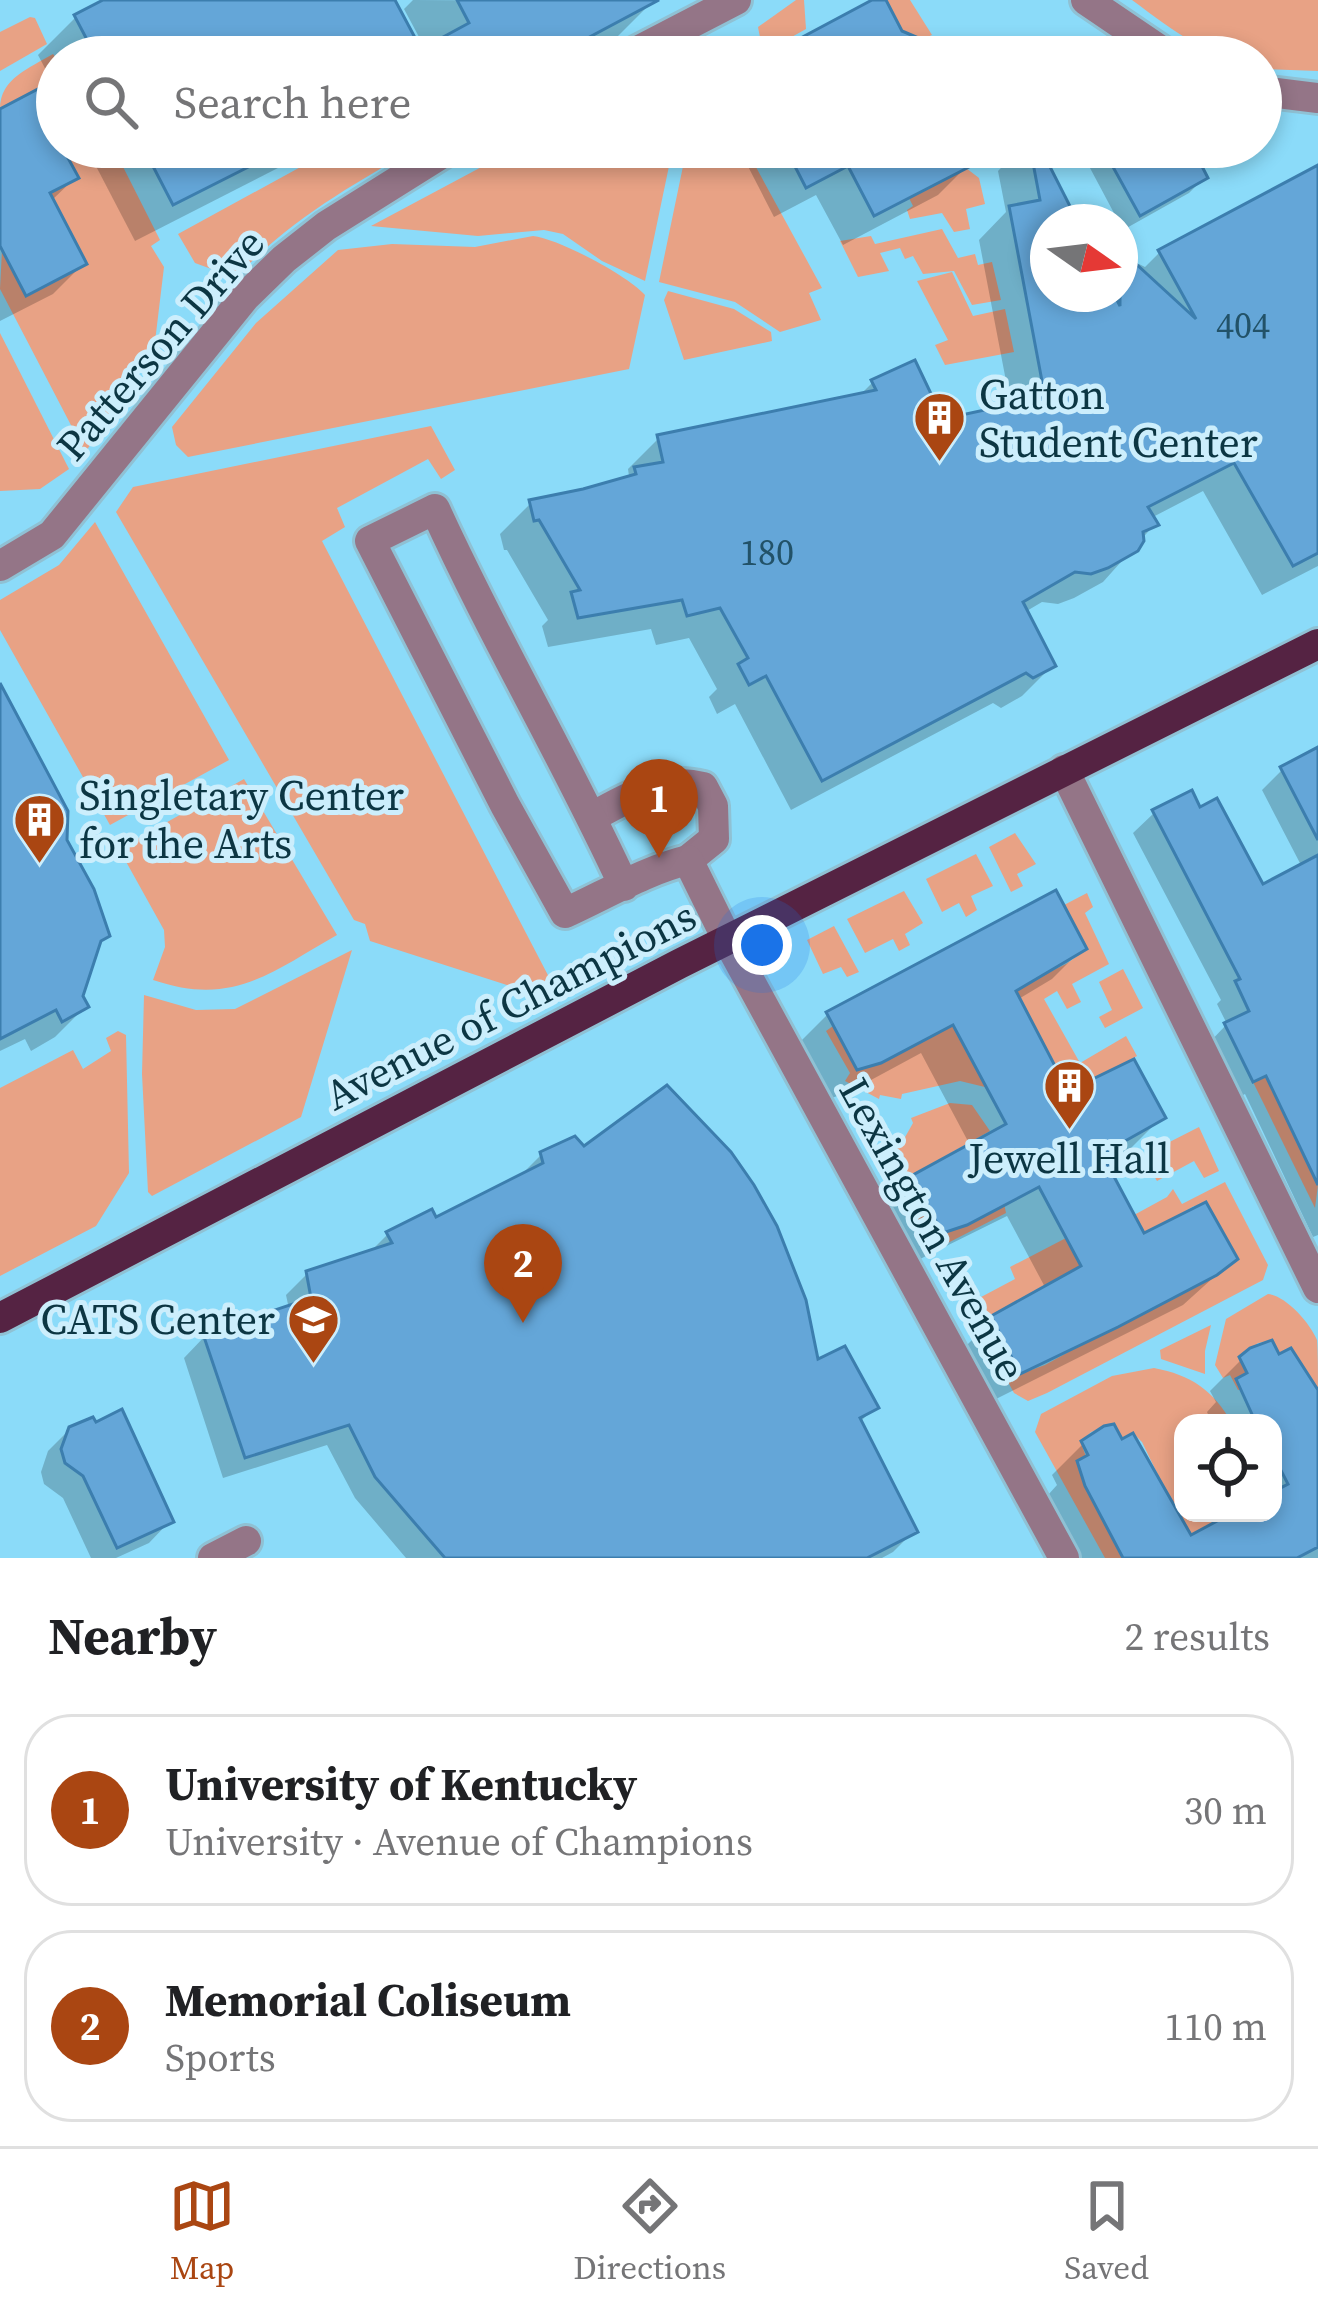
<!DOCTYPE html>
<html lang="en">
<head>
<meta charset="utf-8">
<style>
  :root { --surface:#fff; --page:#f6f6f6; --text:#202124; --muted:#757577; --line:#e0e0e0; --accent:#aa4612 }
  body { margin:0; font-family:"Source Serif 4",serif; background:var(--page); color:var(--text) }
  .controls { position:absolute; right:36px; bottom:36px; display:grid; overflow:hidden; border-radius:24px; box-shadow:0 6px 18px #0003 }
  .controls button { width:108px; height:108px; display:grid; place-items:center; padding:0; border:0; border-bottom:3px solid var(--line); background:var(--surface); color:var(--text); font:60px sans-serif }
  .compass { position:absolute; left:1030px; top:204px; width:108px; height:108px; border-radius:50%; background:var(--surface); box-shadow:0 6px 18px #0003; rotate:104deg }
  .you { position:absolute; left:762px; top:945px; width:42px; height:42px; margin:-30px; border:9px solid #fff; border-radius:50%; background:#1a73e8; box-shadow:0 0 0 18px #1a73e833 }
  .badge { display:grid; place-items:center; width:78px; height:78px; border-radius:50%; background:var(--accent); color:#fff; font-size:39px; font-weight:700 }
  .pin { position:absolute; translate:-50% -99px; filter:drop-shadow(0 3px 6px #0008) }
  .pin::after { content:''; position:absolute; top:63px; width:42px; height:36px; background:inherit; clip-path:polygon(0 0,100% 0,50% 100%) }
  .list { margin:0; padding:0; list-style:none }
  h2 { display:flex; justify-content:space-between; align-items:center; height:156px; margin:0; padding:0 48px; font-size:51px }
  h2 small { font-size:39px; font-weight:400; color:var(--muted) }
  .list li { display:grid; grid-template-columns:78px 1fr auto; gap:36px; align-items:center; box-sizing:border-box; height:192px; margin:0 24px 24px; padding:0 24px; border:3px solid var(--line); border-radius:48px }
  .list b { display:block; font-size:45px; white-space:nowrap }
  .list p { margin:0; font-size:39px; white-space:nowrap; color:var(--muted) }
  .list em { font-size:39px; font-style:normal; color:var(--muted) }
  .icon { flex:none; width:66px; height:66px; fill:none; stroke:currentColor; stroke-width:2; stroke-linecap:round; stroke-linejoin:round }
  .map { position:relative; flex:none; width:1318px; height:1558px; overflow:hidden }
  .search { position:absolute; background:var(--surface); box-shadow:0 6px 18px #0003; left:36px; right:36px; top:36px; height:132px; display:flex; align-items:center; gap:30px; box-sizing:border-box; padding:0 42px; border-radius:66px; color:var(--muted); font-size:45px }
  .sheet { height:588px; background:var(--surface) }
  nav { display:flex; justify-content:space-around; align-items:center; box-sizing:border-box; height:168px; border-top:3px solid var(--line); background:var(--surface); font-size:33px; color:var(--muted) }
  nav a { display:grid; justify-items:center; gap:6px }
  nav .on { color:var(--accent) }
  .map>svg:first-child { display:block }
  .built { fill:#8bdbf9; fill-rule:evenodd }
  .green { fill:#e8a285 }
  .shadow { fill:#0003 }
  .building { fill:#64a6d8; stroke:#3c7eae; stroke-width:3 }
  .lines { fill:none; stroke-linecap:round; stroke-linejoin:round }
  .minor-casing { stroke:#8fc1d4; stroke-width:36 }
  .major-casing { stroke:#8fc1d4; stroke-width:36 }
  .minor { stroke:#947587; stroke-width:30 }
  .major { stroke:#552343; stroke-width:30 }
  .labels { text-anchor:middle; stroke-width:10; stroke-linejoin:round; paint-order:stroke }
  .number-label { font-size:36px; fill:#225268 }
  .street-label { font-size:42px; fill:#0c3643; stroke:#cceefc }
  .poi-label { font-size:42px; fill:#0c3643; stroke:#cceefc; text-anchor:start }
</style>
</head>
<body>
<div class="map">
<svg width="1318" height="1558" viewBox="0 0 1318 1558">
  <rect width="100%" height="100%" fill="#b0e4f8"/>
  <path class="built" d="M0 0H1318V1558H0ZM57 57H1261V147H57ZM1048 222H1120V294H1048ZM1183 1423H1273V1513H1183Z"/>
  <g class="green">
    <polygon points="796,0 804,0 806,29 763,53 758,27"/>
    <polygon points="886,0 910,0 932,35 909,45"/>
    <path d="M1132 0H1318V71L1261 69V57C1203 57 1177 33 1132 0Z"/>
    <polygon points="30,17 35,18 47,44 0,71 0,32"/>
    <path d="M53 54 57 59V90L48 84 0 109C0 78 30 68 53 54Z"/>
    <polygon points="62,147 113,147 160,240 151,246 164,267 154,350 129,377 132,391 85,452 0,289 2,250 26,295 87,264 50,193 78,178"/>
    <path d="M337 147H418C354 184 287 221 236 278L195 263 178 234Z"/>
    <polygon points="519,147 673,147 645,281 602,261 563,234 544,230 478,236 371,226"/>
    <polygon points="687,147 745,147 822,288 809,293 821,320 780,332 735,302 659,282"/>
    <polygon points="966,168 979,178 985,204 966,209 970,229 954,232 942,213 910,219 907,210 913,206 909,198"/>
    <polygon points="942,229 958,258 975,254 978,265 992,262 1001,300 972,305 954,271 923,274 913,256 905,259 900,248 880,253 889,271 858,277 840,241 871,236 875,244"/>
    <path d="M533 236C559 239 627 275 645 295L629 369 188 457 176 445 172 427 256 323 338 250 392 244 475 247Z"/>
    <polygon points="952,272 973,316 1005,309 1014,352 945,365 935,345 948,340 917,281"/>
    <polygon points="668,291 734,309 771,332 772,341 684,360 664,300"/>
    <polygon points="0,333 69,469 40,489 0,491"/>
    <polygon points="431,426 455,470 441,479 428,459 337,508 345,527 322,541 551,981 532,993 370,941 365,924 354,920 116,512 133,487"/>
    <polygon points="95,522 229,760 110,825 0,630 0,600 59,565"/>
    <path d="M244 779 337 935C270 973 233 1007 153 980L165 947 164 930 119 849Z"/>
    <polygon points="1015,833 1036,864 1017,874 1023,886 1011,892 989,847"/>
    <polygon points="976,854 993,886 971,896 977,910 966,917 959,903 942,912 926,879"/>
    <polygon points="904,891 923,923 905,934 910,945 899,951 893,939 865,953 847,919"/>
    <polygon points="1087,893 1093,907 1085,913 1109,964 1072,984 1081,1002 1067,1009 1057,991 1044,999 1080,1063 1126,1036 1137,1056 1068,1094 1013,990 1066,964 1087,949 1064,905"/>
    <polygon points="834,926 859,972 847,977 841,967 823,974 807,940"/>
    <polygon points="352,950 301,1117 152,1196 148,1192 142,1074 144,995 196,1010 235,1009"/>
    <polygon points="1123,969 1143,1008 1105,1028 1099,1017 1112,1010 1099,982"/>
    <polygon points="954,1021 989,1088 960,1081 902,1094 901,1099 880,1095 879,1099 845,1081 850,1073 826,1031 833,1026 857,1070"/>
    <polygon points="118,1031 126,1035 129,1173 96,1226 0,1276 0,1088 73,1050 83,1069 111,1051 106,1038"/>
    <polygon points="1266,1076 1318,1185 1315,1208 1253,1082"/>
    <polygon points="950,1103 972,1105 990,1131 899,1182 890,1167 899,1138 904,1139 913,1123 911,1118"/>
    <polygon points="1199,1127 1219,1171 1204,1178 1194,1161 1157,1181 1142,1156"/>
    <polygon points="1225,1182 1268,1265 1263,1280 1047,1393 1028,1401 1014,1393 966,1305 1015,1279 1010,1267 1066,1238 1084,1267 991,1317 1020,1374 1045,1365 1237,1259 1221,1228 1194,1206 1143,1236 1134,1215 1167,1197 1173,1189 1182,1204"/>
    <polygon points="909,1184 914,1186 943,1233 968,1225 1004,1203 1006,1213 942,1246 929,1241 903,1191"/>
    <path d="M1268 1294C1286 1296 1310 1323 1317 1340 1318 1352 1318 1376 1318 1390L1291 1348 1279 1354 1272 1341 1258 1343 1242 1355 1247 1373 1236 1379 1242 1389 1238 1390 1230 1375 1223 1378 1215 1365 1226 1319Z"/>
    <polygon points="1211,1325 1205,1351 1205,1374 1161,1359 1160,1350"/>
    <path d="M1154 1368C1191 1375 1213 1390 1232 1423H1183V1513H1232L1189 1539 1142 1442 1133 1433 1122 1439 1114 1425 1091 1432 1081 1443 1123 1558H1105L1035 1432 1041 1414 1112 1376Z"/>
  </g>
  <g class="shadow">
    <polygon points="110,0 391,0 419,53 426,50 404,9 413,0 653,1 615,39 581,57 57,57 57,91 38,55 76,17"/>
    <polygon points="57,94 57,147 75,178 51,201 84,263 53,294 0,321 0,112"/>
    <polygon points="86,147 319,147 135,241"/>
    <polygon points="738,147 960,147 969,164 938,195 843,245 816,195 774,217"/>
    <polygon points="1021,147 1037,147 1078,222 1048,222 1048,294 1120,294 1120,274 1139,264 1145,267 1160,252 1318,169 1318,566 1262,595 1203,491 1151,518 1155,524 1103,582 1074,598 1058,604 1042,602 1025,612 1053,665 1022,696 1001,708 993,703 791,810 735,704 717,714 709,697 717,689 689,638 656,645 651,629 548,647 542,626 548,620 507,550 504,550 500,534 531,503 583,492 629,476 628,469 659,438 858,397 873,382 942,422 1011,407 979,240 1006,212 998,171"/>
    <polygon points="1088,147 1193,147 1190,150 1205,177 1189,193 1123,230 1082,153"/>
    <polygon points="0,696 107,935 96,946 80,997 86,1006 55,1037 31,1051 25,1039 0,1051"/>
    <polygon points="1318,751 1318,1235 1313,1237 1245,1094 1233,1100 1206,1046 1227,1024 1217,1004 1221,1000 1133,833 1154,813 1199,811 1261,888 1302,867 1262,790 1282,770"/>
    <polygon points="1083,948 1052,979 1017,1000 1067,1095 1162,1117 1131,1148 1104,1164 1143,1237 1234,1259 1183,1305 988,1403 962,1350 993,1319 1046,1289 1007,1216 912,1263 884,1209 915,1178 971,1147 921,1053 847,1093 825,1100 797,1045 828,1014"/>
    <polygon points="542,1154 875,1407 859,1423 914,1531 893,1552 882,1558 406,1558 355,1498 327,1445 223,1478 184,1358 205,1336 289,1309 286,1295 308,1273 368,1254 388,1234 435,1221 520,1176"/>
    <polygon points="1251,1350 1278,1358 1318,1396 1318,1558 1076,1558 1048,1495 1057,1485 1052,1475 1083,1444 1189,1539 1273,1513 1273,1423 1212,1423 1207,1412 1216,1402 1210,1391"/>
    <polygon points="70,1429 170,1521 149,1543 116,1558 91,1558 63,1498 44,1484 41,1472 48,1451"/>
  </g>
  <g class="building">
    <polygon points="103,0 395,0 421,49 469,23 457,0 659,0 552,57 487,57 478,41 449,57 96,57 74,15"/>
    <polygon points="872,0 886,0 902,31 963,57 765,57"/>
    <polygon points="57,79 57,147 62,147 79,178 50,193 87,264 26,296 0,246 0,109"/>
    <polygon points="143,147 288,147 173,205"/>
    <polygon points="785,147 963,147 973,165 874,216 848,166 806,188"/>
    <polygon points="1030,147 1040,147 1078,222 1048,222 1048,294 1114,294 1120,306 1120,270 1135,263 1196,319 1158,250 1318,165 1318,553 1293,566 1234,463 1148,507 1159,525 1143,532 1144,541 1138,551 1108,568 1091,574 1075,572 1023,602 1056,666 1033,678 1026,673 822,781 766,676 749,685 738,664 748,658 720,608 687,616 682,600 578,618 571,592 580,590 539,520 534,521 529,500 583,489 636,474 634,467 663,462 657,435 876,390 871,380 915,360 943,419 1045,397 1009,206 1040,200"/>
    <polygon points="1102,147 1192,147 1208,178 1140,216"/>
    <polygon points="0,683 68,811 67,840 94,889 110,936 101,941 83,996 89,1007 62,1022 56,1010 0,1039"/>
    <polygon points="1318,747 1318,840 1280,767"/>
    <polygon points="1192,790 1200,807 1217,798 1263,884 1318,855 1318,1185 1266,1076 1253,1082 1224,1023 1249,1011 1235,981 1240,979 1152,810"/>
    <polygon points="1056,890 1087,949 1016,991 1068,1091 1134,1059 1166,1118 1102,1154 1144,1233 1206,1202 1238,1259 1217,1275 1118,1327 1020,1374 991,1316 1081,1266 1039,1187 967,1225 943,1233 933,1216 913,1175 1006,1124 953,1025 881,1063 857,1070 826,1012"/>
    <polygon points="667,1085 731,1152 754,1185 777,1226 806,1300 818,1359 845,1346 879,1408 860,1418 918,1532 867,1558 445,1558 375,1477 349,1425 245,1458 203,1334 311,1298 306,1271 392,1243 386,1232 432,1209 436,1217 543,1163 540,1152 575,1136 584,1146"/>
    <polygon points="1272,1340 1279,1354 1291,1348 1318,1390 1318,1547 1297,1558 1123,1558 1085,1486 1077,1461 1088,1455 1081,1441 1104,1426 1114,1424 1122,1439 1133,1433 1191,1535 1232,1513 1273,1513 1273,1492 1288,1484 1273,1455 1273,1423 1256,1423 1236,1379 1247,1373 1239,1357 1250,1348"/>
    <polygon points="122,1409 174,1522 117,1548 83,1476 65,1463 61,1449 69,1427 93,1417 96,1422"/>
  </g>
  <g class="lines">
    <defs>
      <g id="minor">
        <polyline points="1086,0 1170,57"/>
        <polyline points="626,57 736,0"/>
        <polyline points="1261,91 1318,98"/>
        <polyline points="0,566 52,535 245,297 284,259 326,226 452,147"/>
        <polyline points="1064,770 1318,1288"/>
        <path d="M594 816C629 797 662 776 703 787L713 806 714 839 688 860"/>
        <path d="M624 886C565 758 493 637 435 509L370 541 505 805 565 913C605 895 646 870 688 860L728 941 1064 1558"/>
        <polyline points="213,1558 246,1541"/>
      </g>
      <polyline id="major" points="0,1318 679,964 1318,644"/>
    </defs>
    <use href="#minor" class="minor-casing"/>
    <use href="#major" class="major-casing"/>
    <use href="#minor" class="minor"/>
    <use href="#major" class="major"/>
  </g>
  <defs>
    <symbol id="building-pin" viewBox="-11 -11 22 30"><path d="M0 17L-7.5 6A9.5 9.5 0 1 1 7.5 6Z" fill="#aa4612" stroke="#cceefc"/><path d="M-4-6H4V6H1V3H-1V6H-4ZM-2.5-4.3h1.7v1.8h-1.7ZM.8-4.3h1.7v1.8H.8ZM-2.5-1h1.7V.8h-1.7ZM.8-1h1.7V.8H.8Z" fill="#fff"/></symbol>
    <symbol id="university-pin" viewBox="-11 -11 22 30"><path d="M0 17L-7.5 6A9.5 9.5 0 1 1 7.5 6Z" fill="#aa4612" stroke="#cceefc"/><path d="M0-5L7-2L0 1L-7-2ZM-4 1L0 2.5L4 1V4Q0 6-4 4Z" fill="#fff"/></symbol>
  </defs>
  <g fill-rule="evenodd">
    <use href="#building-pin" x="910" y="388" width="59" height="81"/>
    <use href="#building-pin" x="10" y="790" width="59" height="81"/>
    <use href="#building-pin" x="1040" y="1056" width="59" height="81"/>
    <use href="#university-pin" x="284" y="1290" width="59" height="81"/>
  </g>
  <g class="labels">
    <g class="number-label">
      <text x="1243" y="338">404</text>
      <text x="767" y="565">180</text>
    </g>
    <g class="street-label">
      <text transform="translate(160 344) rotate(-49)" y="15">Patterson Drive</text>
      <text transform="translate(510 1005) rotate(-27)" y="15">Avenue of Champions</text>
      <text transform="translate(933 1229) rotate(61)" y="15">Lexington Avenue</text>
    </g>
    <g class="poi-label">
      <text x="979" y="409">Gatton<tspan x="979" dy="48">Student Center</tspan></text>
      <text x="79" y="810">Singletary Center<tspan x="79" dy="48">for the Arts</tspan></text>
      <text x="1069" y="1173" text-anchor="middle">Jewell Hall</text>
      <text x="275" y="1334" text-anchor="end">CATS Center</text>
    </g>
  </g>
</svg>
<div class="controls">
<button><svg class="icon" aria-label="locate" viewBox="0 0 24 24"><circle cx="12" cy="12" r="6"/><path d="M12 2v4M12 18v4M2 12h4M18 12h4"/></svg></button>
</div>
<svg class="compass" viewBox="-18 -18 36 36"><path d="M0-13l5 13h-10z" fill="#e53935"/><path d="M0 13l5-13h-10z" fill="#757577"/></svg>
<div class="you"></div>
<div class="pin badge" style="left:659px;top:858px">1</div>
<div class="pin badge" style="left:523px;top:1323px">2</div>
<div class="search"><svg class="icon" aria-label="search" viewBox="0 0 24 24"><circle cx="10" cy="10" r="6"/><path d="M15 15l6 6"/></svg>Search here</div>
</div>
<section class="sheet">
<h2>Nearby<small>2 results</small></h2>
<ul class="list">
<li><span class="badge">1</span><div><b>University of Kentucky</b><p>University · Avenue of Champions</p></div><em>30 m</em></li>
<li><span class="badge">2</span><div><b>Memorial Coliseum</b><p>Sports</p></div><em>110 m</em></li>
</ul>
</section>
<nav>
<a class="on"><svg class="icon" aria-label="map" viewBox="0 0 24 24"><path d="M3 6l6-2 6 2 6-2v14l-6 2-6-2-6 2zM9 4v14M15 6v14"/></svg>Map</a>
<a><svg class="icon" aria-label="directions" viewBox="0 0 24 24"><path d="M12 3l9 9-9 9-9-9zM9 14v-3h6M13 9l2 2-2 2"/></svg>Directions</a>
<a><svg class="icon" aria-label="saved" viewBox="0 0 24 24"><path d="M7 4h10v16l-5-4-5 4z"/></svg>Saved</a>
</nav>
</body>
</html>
